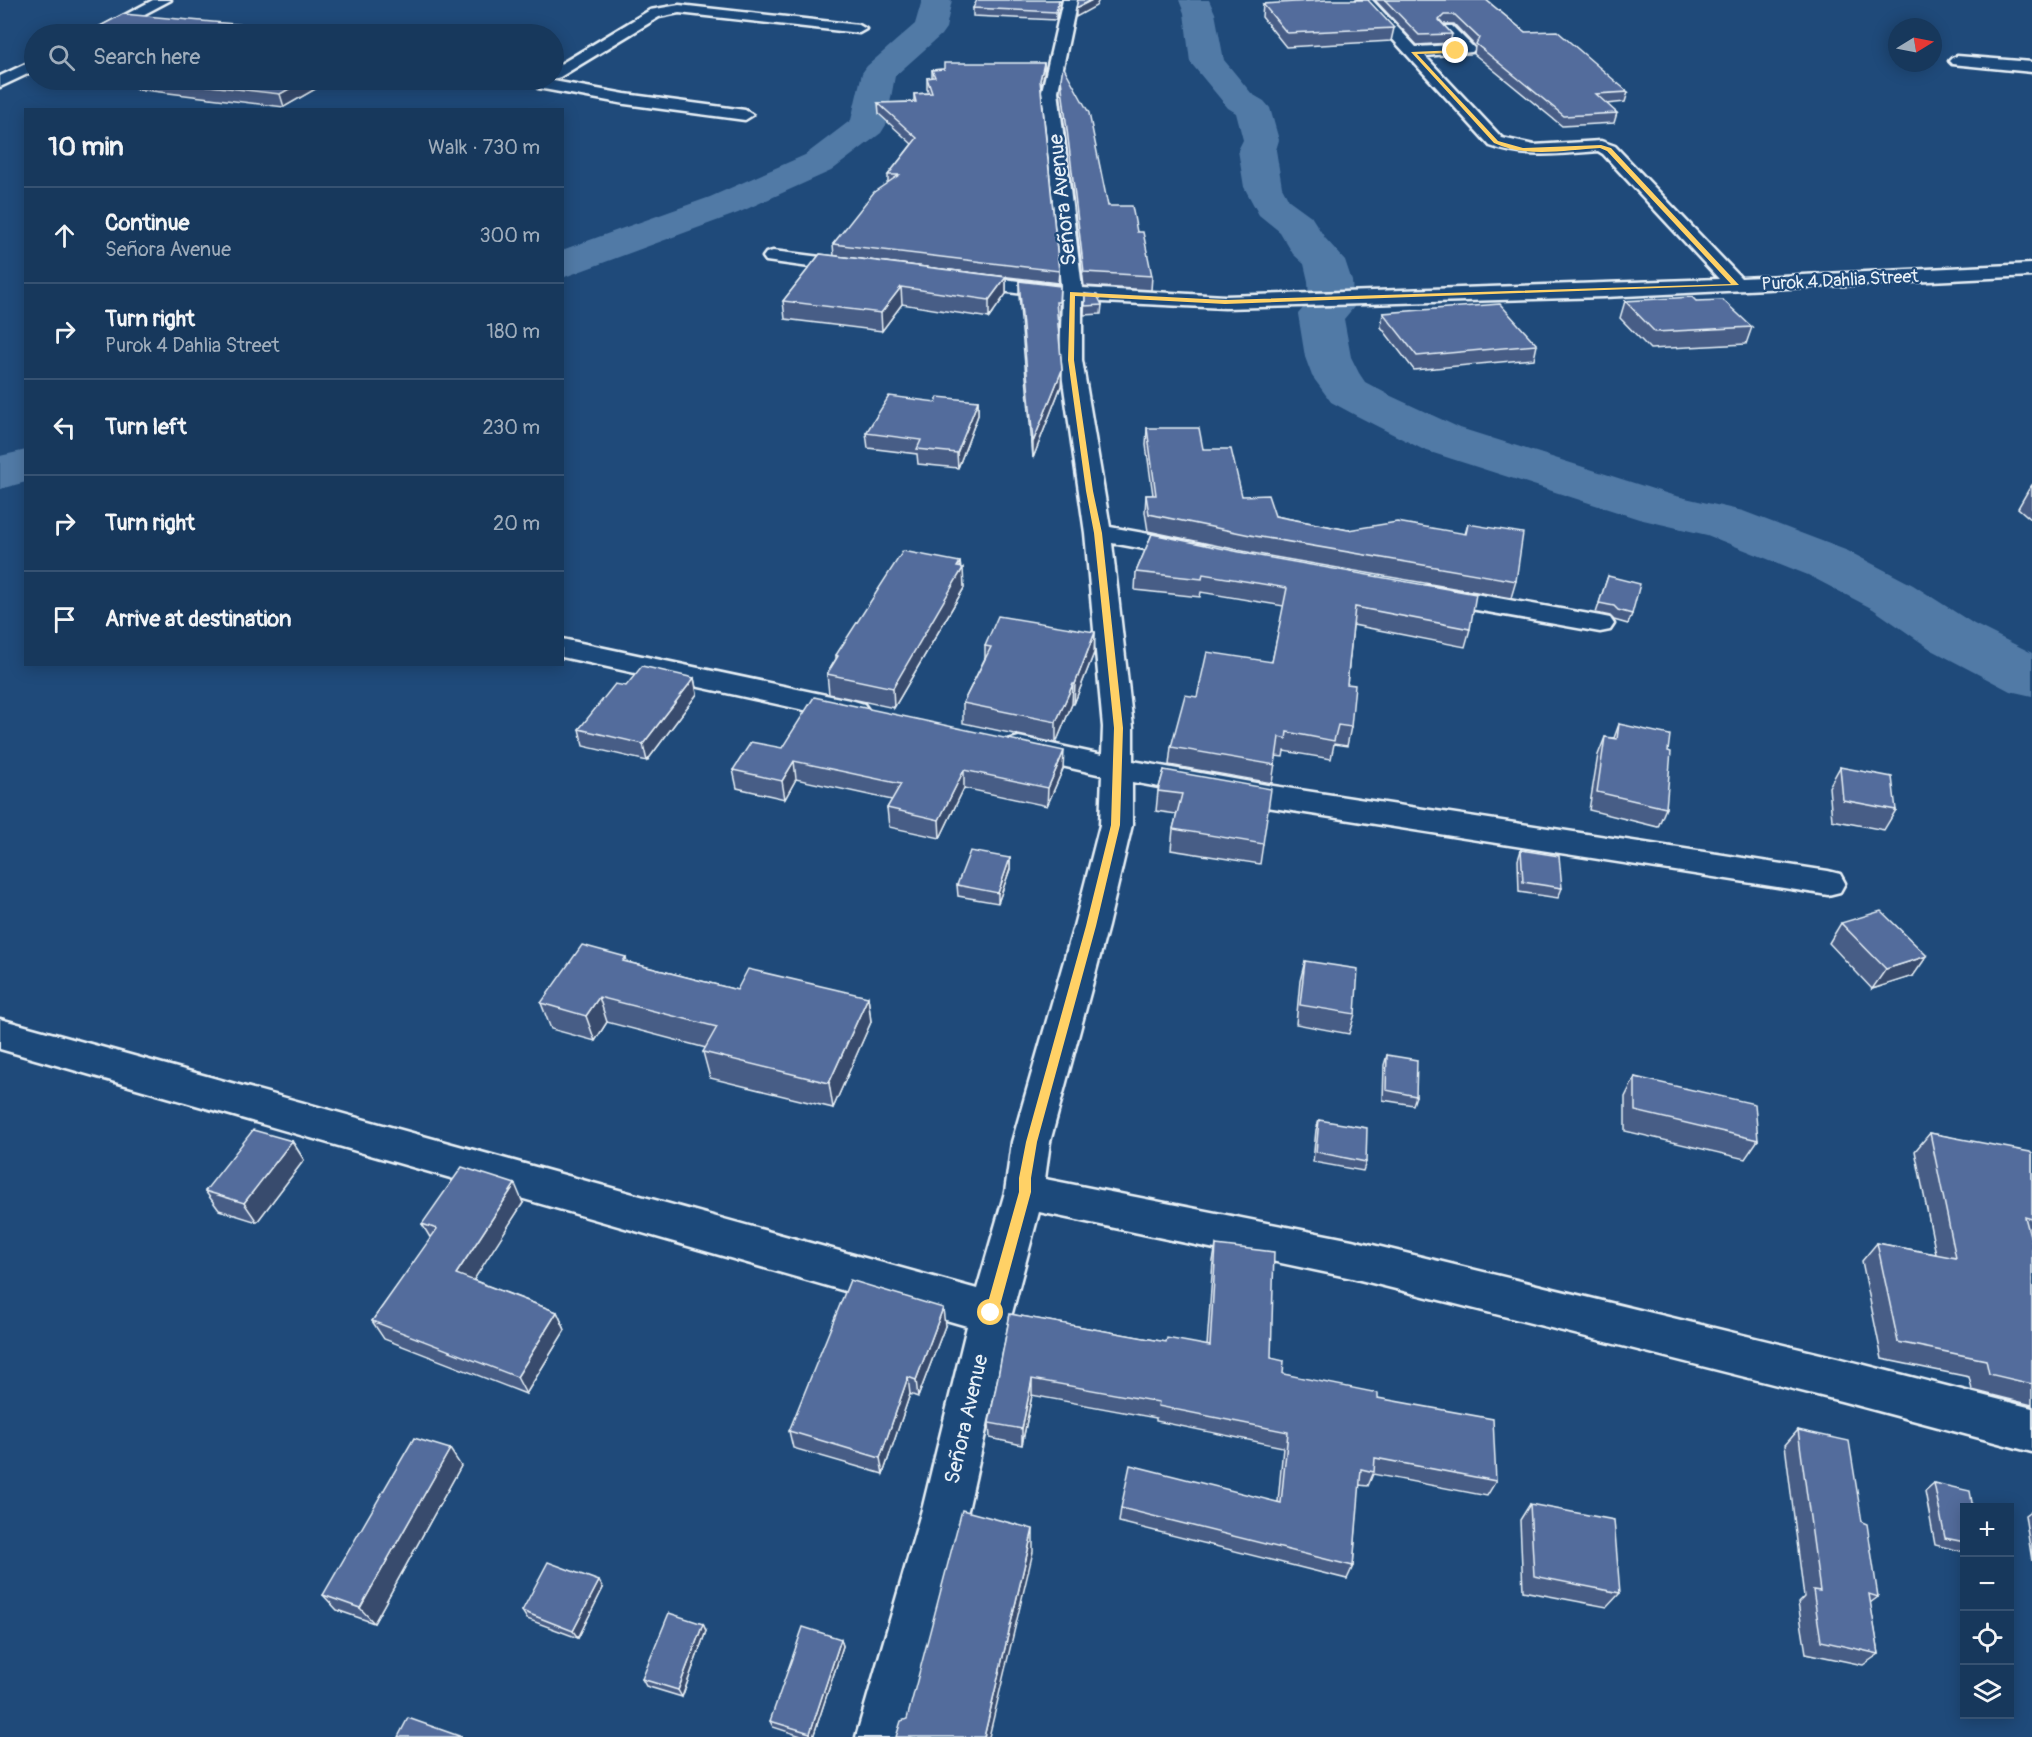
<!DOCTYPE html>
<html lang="en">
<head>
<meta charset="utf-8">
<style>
  :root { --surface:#17385c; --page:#203f62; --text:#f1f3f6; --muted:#9eacbb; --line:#365272 }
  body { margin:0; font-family:Pangolin,sans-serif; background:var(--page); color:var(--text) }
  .controls { position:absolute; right:18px; bottom:18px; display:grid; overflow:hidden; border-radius:0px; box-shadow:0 3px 15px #0003 }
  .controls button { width:54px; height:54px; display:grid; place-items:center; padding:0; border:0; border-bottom:2px solid var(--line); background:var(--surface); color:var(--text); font:30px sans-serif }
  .compass { position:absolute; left:1888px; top:18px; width:54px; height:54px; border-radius:50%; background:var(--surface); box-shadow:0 3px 15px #0003; rotate:80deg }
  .stop { position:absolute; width:18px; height:18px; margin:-14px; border:4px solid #ffd166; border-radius:50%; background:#fff }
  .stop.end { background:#ffd166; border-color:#fff; box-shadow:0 2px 6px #0008 }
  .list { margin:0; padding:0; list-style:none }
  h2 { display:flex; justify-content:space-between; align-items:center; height:78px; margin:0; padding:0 24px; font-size:26px }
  h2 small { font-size:20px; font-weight:400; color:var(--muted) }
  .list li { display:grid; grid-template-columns:39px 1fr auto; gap:18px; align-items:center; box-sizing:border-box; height:96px; padding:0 24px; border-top:2px solid var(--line) }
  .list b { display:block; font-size:22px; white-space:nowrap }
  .list p { margin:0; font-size:20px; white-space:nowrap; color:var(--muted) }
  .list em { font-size:20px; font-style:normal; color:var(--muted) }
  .icon { flex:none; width:33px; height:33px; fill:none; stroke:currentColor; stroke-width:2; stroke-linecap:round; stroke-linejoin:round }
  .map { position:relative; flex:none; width:2032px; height:1737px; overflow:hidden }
  .search { position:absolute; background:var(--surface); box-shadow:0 3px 15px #0003; left:24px; top:24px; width:540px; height:66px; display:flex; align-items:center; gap:15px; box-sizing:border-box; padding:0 21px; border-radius:33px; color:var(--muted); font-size:22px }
  .panel { position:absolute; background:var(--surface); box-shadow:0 3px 15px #0003; left:24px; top:108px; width:540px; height:558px; border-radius:0px }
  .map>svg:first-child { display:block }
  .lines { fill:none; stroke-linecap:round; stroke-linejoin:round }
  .river { fill:#517aa6; fill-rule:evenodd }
  .minor-casing { stroke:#e8f1f8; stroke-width:5 }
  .minor { fill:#1f4a7a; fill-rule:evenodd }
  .wall { fill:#475d86; stroke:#e8f1f8; stroke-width:1.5 }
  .shaded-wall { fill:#394c6d; stroke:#e8f1f8; stroke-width:1.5 }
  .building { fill:#526c9c; stroke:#e8f1f8; stroke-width:1.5 }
  .route { fill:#ffd166 }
  .labels { text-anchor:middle; stroke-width:4.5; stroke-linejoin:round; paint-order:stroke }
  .far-street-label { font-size:18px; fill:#e8f1f8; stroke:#1f4a7a }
  .street-label { font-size:21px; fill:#e8f1f8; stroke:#1f4a7a }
</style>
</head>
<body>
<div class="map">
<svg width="2032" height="1737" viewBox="0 0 2032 1737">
  <rect width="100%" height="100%" fill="#1f4a7a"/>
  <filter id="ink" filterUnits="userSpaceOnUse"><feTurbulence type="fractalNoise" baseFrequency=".0167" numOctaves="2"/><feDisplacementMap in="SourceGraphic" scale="12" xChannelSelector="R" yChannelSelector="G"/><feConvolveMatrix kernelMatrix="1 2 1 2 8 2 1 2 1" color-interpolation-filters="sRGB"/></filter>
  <g filter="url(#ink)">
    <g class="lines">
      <g class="river">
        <polygon points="922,0 952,0 946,28 941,35 895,76 886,125 881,133 831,171 738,213 562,278 562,250 710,197 805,155 851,120 862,73 867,66 915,24"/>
        <polygon points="1179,0 1209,0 1215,13 1224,60 1252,94 1264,101 1270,108 1279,140 1276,150 1282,187 1289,200 1311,216 1325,238 1345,260 1352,281 1354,307 1344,319 1351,357 1359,373 1365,382 1391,396 1460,428 1672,495 1743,511 1848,551 1913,585 1974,624 2032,653 2032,696 2010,691 1932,650 1873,609 1808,575 1707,535 1639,519 1424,450 1357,416 1331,402 1312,376 1305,357 1298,314 1309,301 1308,281 1304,264 1293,254 1280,232 1259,215 1244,187 1238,150 1243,140 1236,113 1228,108 1190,62 1184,13"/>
        <polygon points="26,450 26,482 0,489 0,456"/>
      </g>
      <defs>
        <g id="minor">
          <polygon points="153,0 171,0 107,34 89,34"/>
          <path d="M1063 0H1077L1058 91 1082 288 1225 296 1719 279 1603 154 1598 151C1561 154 1526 159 1490 146L1357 0H1372L1416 47 1455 45 1440 29 1442 26H1452L1475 49 1472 52 1425 56 1502 138 1534 145 1601 141 1615 146 1741 278 2032 264V276L1604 297 1225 308 1082 301V360L1110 527 1194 542 1203 544 1207 550 1203 556 1194 558 1112 543 1133 727V761L1267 785 1828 871 1840 874 1845 883 1840 892 1828 895 1267 807 1132 782V825L1108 926 1050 1142 1045 1179 1352 1240 1841 1359 2032 1408V1452L1841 1401 1352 1278 1039 1212 1012 1313 969 1506 908 1737H856L923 1506 967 1326 0 1049V1019L977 1289 1005 1192 1012 1142 1074 926 1100 825 1102 775 1008 754 1004 747 1008 740 1019 737 1102 755 1103 727 1085 533 1060 360 1062 299 962 286 955 284 952 280 955 276 962 274 1061 286 1042 91Z"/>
          <polygon points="679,5 859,25 866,29 859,33 679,13 659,17 560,77 554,79 554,68 650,10"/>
          <polygon points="1957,56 2032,62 2032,72 1952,64 1949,61 1952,58"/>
          <polygon points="34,60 34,71 0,87 0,76"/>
          <polygon points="531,80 548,80 625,94 745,110 753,115 745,120 625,104 538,88"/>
          <polygon points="773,251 860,262 867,264 870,268 867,272 860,274 766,261 763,257 766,253"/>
          <polygon points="1430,586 1600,616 1610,618 1614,624 1610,630 1600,632 1420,600 1416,594 1420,588"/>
          <polygon points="562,639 854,701 864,704 869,711 864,718 854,721 562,657"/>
        </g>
      </defs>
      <use href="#minor" class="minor-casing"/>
      <use href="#minor" class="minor"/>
    </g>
    <g class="wall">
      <polygon points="1061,0 1056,20 973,16 973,8"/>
      <polygon points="1375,0 1486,0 1525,32 1628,92 1625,102 1606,104 1617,113 1614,123 1562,126 1474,54 1475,46 1454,24 1443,24 1452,34 1450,43 1417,45"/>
      <polygon points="1263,4 1394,28 1391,41 1286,47 1262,17"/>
      <polygon points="1044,63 1044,74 1041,88 1059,271 1058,283 834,256 833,244 888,182 888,175 912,144 879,114 878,103 914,102 914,94 929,93 927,89 927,78 932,78 932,70"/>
      <polygon points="1061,79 1108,206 1137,232 1152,276 1151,290 1084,286 1060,91"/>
      <polygon points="125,80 331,80 284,107 136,89 133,80"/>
      <polygon points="820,254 1006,277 1006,294 989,318 902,304 882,331 785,319 783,301"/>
      <polygon points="1019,281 1060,286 1059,317 1057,317 1062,370 1061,386 1033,458 1019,296"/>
      <polygon points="1085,294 1102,305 1101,314 1084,315"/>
      <polygon points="1625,301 1696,301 1752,327 1746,344 1650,349 1620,318"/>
      <polygon points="1383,313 1537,345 1534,359 1414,370 1381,327"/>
      <polygon points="978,401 978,415 958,468 918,464 917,454 868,448 866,433 936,402"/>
      <polygon points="1147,428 1203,449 1242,496 1275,516 1348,530 1465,534 1468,524 1516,581 1511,598 1252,553 1148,531 1145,512 1146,495 1153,495 1146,445"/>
      <polygon points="2032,485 2032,520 2018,508 2029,489"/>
      <polygon points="1152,534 1470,629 1465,647 1353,625 1347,684 1351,727 1347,746 1334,744 1331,759 1284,751 1283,757 1276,756 1272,783 1169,765 1171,747 1197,697 1272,662 1284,606 1201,592 1200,597 1135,590 1136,572"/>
      <polygon points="960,562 964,588 894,708 829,694 827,674 836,659 836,655"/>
      <polygon points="1608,576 1632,614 1628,624 1614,620 1610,616 1596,613"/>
      <polygon points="1095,632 1094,653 1074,704 1072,704 1056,743 963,723 963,703 985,658 985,646"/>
      <polygon points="694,678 697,694 647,761 583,746 579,729 626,686"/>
      <polygon points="1619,724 1666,808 1658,827 1589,810 1598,755 1605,737 1614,738"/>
      <polygon points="782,748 1063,769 1047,806 964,788 940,838 889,827 887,808 892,800 796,779 785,799 737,788 733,770"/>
      <polygon points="1840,767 1896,810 1884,830 1832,820 1829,787"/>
      <polygon points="1164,770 1263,844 1260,864 1171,850 1173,829 1177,814 1156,811 1158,791"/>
      <polygon points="1521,850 1562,888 1558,898 1519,892 1518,860"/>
      <polygon points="1010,858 1010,869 998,903 958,896 957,885"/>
      <polygon points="1841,923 1913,976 1872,989 1829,943"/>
      <polygon points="626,957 627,962 737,990 868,997 871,1022 833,1108 710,1078 703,1052 706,1048 607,1022 595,1041 551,1029 541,1003"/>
      <polygon points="1305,961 1355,1014 1349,1034 1296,1024 1300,981"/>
      <polygon points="1387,1055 1416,1096 1413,1105 1383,1100 1384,1065"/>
      <polygon points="1635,1077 1758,1140 1745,1159 1625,1131 1625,1097"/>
      <polygon points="1319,1120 1366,1162 1363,1171 1313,1162 1316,1130"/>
      <polygon points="1930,1133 2032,1154 2032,1405 1972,1390 1969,1377 1882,1359 1862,1261 1877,1243 1936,1254 1915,1151"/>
      <polygon points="292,1141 304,1160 257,1222 219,1210 205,1191"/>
      <polygon points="523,1203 473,1280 557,1312 565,1330 526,1394 384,1339 372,1321 431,1239 422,1224"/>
      <polygon points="1216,1245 1271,1358 1283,1374 1378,1398 1496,1481 1487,1496 1373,1474 1368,1486 1359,1485 1353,1566 1347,1579 1119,1522 1121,1508 1278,1502 1283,1447 1156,1421 1156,1418 1032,1395 1022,1445 990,1438 989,1423 1010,1314 1166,1342 1207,1346 1213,1261"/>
      <polygon points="945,1326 918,1397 910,1394 883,1474 793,1448 789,1431"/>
      <polygon points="1798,1430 1862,1522 1878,1597 1870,1603 1879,1654 1863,1665 1806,1653 1798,1603 1804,1597 1785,1445"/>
      <polygon points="461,1466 374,1623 337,1610 323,1595"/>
      <polygon points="1934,1483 1965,1508 1965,1552 1935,1545 1925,1491"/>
      <polygon points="1530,1504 1620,1593 1607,1607 1523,1591 1520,1520"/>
      <polygon points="2032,1510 2032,1561 2025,1515"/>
      <polygon points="603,1588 578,1638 527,1619 522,1611"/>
      <polygon points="703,1624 706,1631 682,1697 646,1686 642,1679"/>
      <polygon points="841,1639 843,1646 813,1737 804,1737 773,1727 770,1721"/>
    </g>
    <g class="shaded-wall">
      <polygon points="1059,0 1061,0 1056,20 1056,12"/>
      <polygon points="1092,0 1099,0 1096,6 1076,17 1076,8"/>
      <polygon points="1044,63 1044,74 1040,91 1040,80"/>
      <polygon points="305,80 331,80 284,107 280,94"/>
      <polygon points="1006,277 1006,294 989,318 989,300"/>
      <polygon points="901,287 902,304 882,331 881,313"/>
      <polygon points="1062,370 1061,386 1033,458 1033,442"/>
      <polygon points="978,401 978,415 958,468 957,453"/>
      <polygon points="960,562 960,573 963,568 964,588 894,708 893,688"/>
      <polygon points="1095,632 1094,653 1074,704 1075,684"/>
      <polygon points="694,678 697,694 647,761 643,744"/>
      <polygon points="1073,684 1072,704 1056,743 1056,722"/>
      <polygon points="1064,751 1063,769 1047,806 1048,788"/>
      <polygon points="794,761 796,779 785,799 782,781"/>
      <polygon points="964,770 964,788 940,838 939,820"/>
      <polygon points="1010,858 1010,869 998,903 998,893"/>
      <polygon points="1927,956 1913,976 1872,989 1886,969"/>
      <polygon points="599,997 607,1022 595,1041 586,1016"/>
      <polygon points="868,997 871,1022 833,1108 829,1083"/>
      <polygon points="292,1141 304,1160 257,1222 244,1203"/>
      <polygon points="515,1184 523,1203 466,1292 456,1274"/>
      <polygon points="943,1308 945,1326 918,1397 916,1380"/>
      <polygon points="557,1312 565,1330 526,1394 517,1377"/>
      <polygon points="908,1377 910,1394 883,1474 880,1458"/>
      <polygon points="1032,1379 1032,1395 1022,1445 1022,1429"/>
      <polygon points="450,1449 461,1466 374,1623 360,1608"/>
      <polygon points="1033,1529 1033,1552 989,1737 984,1737"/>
      <polygon points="599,1581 603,1588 578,1638 573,1631"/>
      <polygon points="703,1624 706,1631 682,1697 678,1690"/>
      <polygon points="841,1639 843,1646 813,1737 811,1737 810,1733"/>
    </g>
    <g class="building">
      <polygon points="977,0 1059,0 1056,12 973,8"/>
      <polygon points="1078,0 1092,0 1076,8"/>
      <polygon points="1327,0 1368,0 1394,28 1287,33 1263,4"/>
      <polygon points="1385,0 1486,0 1525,32 1557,31 1628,92 1596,94 1617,113 1564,116 1476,44 1479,38 1455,15 1444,15 1439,20 1452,34 1419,35"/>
      <polygon points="123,14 346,34 85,34"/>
      <polygon points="944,63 1044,63 1040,80 1059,271 833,244 874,192 899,175 888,175 917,138 878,103 916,102 914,94 932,93 927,78 935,77 932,70 944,69"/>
      <polygon points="1063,66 1089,113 1108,206 1132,206 1137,232 1143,232 1152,276 1084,272 1061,79"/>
      <polygon points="155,80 305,80 280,94"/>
      <polygon points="820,254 1006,277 989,300 901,287 881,313 783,301"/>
      <polygon points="1019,281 1060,286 1059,302 1056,302 1062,370 1033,442"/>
      <polygon points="1085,294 1097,295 1102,305 1085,306"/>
      <polygon points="1692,297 1696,301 1723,300 1752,327 1655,332 1625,301"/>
      <polygon points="1500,304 1537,345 1417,356 1383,313"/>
      <polygon points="889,396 936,402 938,397 978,401 957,453 917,449 921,440 866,433"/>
      <polygon points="1147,428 1199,428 1203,449 1231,449 1242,496 1268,495 1275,516 1348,530 1397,522 1466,534 1468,524 1523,533 1516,581 1255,536 1149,514 1146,495 1156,495"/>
      <polygon points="1152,534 1254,555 1476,594 1470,629 1355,607 1347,684 1355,685 1351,727 1338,725 1334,741 1287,732 1286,739 1279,737 1275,765 1171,747 1185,695 1197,697 1207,652 1272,662 1287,588 1203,574 1202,579 1136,572"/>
      <polygon points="903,551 960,562 957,567 963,568 893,688 827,674 838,656 836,655"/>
      <polygon points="1608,576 1640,584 1632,614 1618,610 1614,606 1599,603"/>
      <polygon points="998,616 1095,632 1075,684 1073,684 1056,722 963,703 991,647 985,646"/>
      <polygon points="642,666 694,678 643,744 579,729 615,684 626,686"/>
      <polygon points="814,697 1064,751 1048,788 964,770 939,820 887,808 901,784 794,761 782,781 733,770 751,742 782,748"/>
      <polygon points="1619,724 1670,735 1668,751 1671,752 1666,808 1597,792 1605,737 1617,739"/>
      <polygon points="1840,767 1892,777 1896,810 1843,800"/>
      <polygon points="1164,770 1271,789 1263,844 1173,829 1182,794 1158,791"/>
      <polygon points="1521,850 1559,856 1562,888 1523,882"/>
      <polygon points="970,851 1010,858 998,893 957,885"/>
      <polygon points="1881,911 1927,956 1886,969 1841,923"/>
      <polygon points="582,945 626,957 623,961 737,990 748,969 868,997 829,1083 703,1052 717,1027 599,997 586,1016 541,1003"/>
      <polygon points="1305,961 1358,969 1355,1014 1300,1005"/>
      <polygon points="1387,1055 1417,1060 1416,1096 1386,1090"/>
      <polygon points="1635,1077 1755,1104 1758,1140 1635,1111"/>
      <polygon points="1319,1120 1367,1128 1366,1162 1316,1152"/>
      <polygon points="253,1130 292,1141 244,1203 205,1191"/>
      <polygon points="1930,1133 2030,1152 2032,1154 2032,1219 2025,1217 2032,1243 2032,1384 1989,1374 1986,1360 1898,1342 1877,1243 1956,1258"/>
      <polygon points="462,1167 515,1184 456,1274 557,1312 517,1377 372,1321 437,1229 422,1224"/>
      <polygon points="1216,1245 1274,1252 1271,1358 1284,1361 1283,1374 1378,1393 1378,1398 1493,1419 1496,1481 1375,1458 1374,1472 1361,1469 1353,1566 1121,1508 1130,1465 1281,1503 1288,1432 1158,1406 1159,1402 1032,1379 1022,1429 989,1423 1010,1314 1166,1342 1167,1338 1210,1346"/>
      <polygon points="850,1280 943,1308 916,1380 908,1377 880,1458 789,1431"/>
      <polygon points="1798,1430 1849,1441 1862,1522 1867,1524 1878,1597 1869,1594 1879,1654 1821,1641 1813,1590 1820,1591"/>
      <polygon points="414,1438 450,1449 360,1608 323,1595"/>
      <polygon points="1934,1483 1970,1491 1973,1508 1965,1508 1965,1542 1945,1538"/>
      <polygon points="1530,1504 1614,1520 1620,1593 1534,1576"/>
      <polygon points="962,1510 1033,1529 984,1737 896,1737 901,1721 907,1719"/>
      <polygon points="548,1562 599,1581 573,1631 522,1611"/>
      <polygon points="669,1613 703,1624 678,1690 642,1679"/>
      <polygon points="803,1627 841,1639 810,1733 770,1721"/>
      <polygon points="408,1718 462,1737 398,1737"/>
    </g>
  </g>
  <path class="route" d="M1458 50 1456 53 1417 54 1498 141 1523 148 1601 145 1611 148 1739 285 1225 304 1075 296 1074 360 1093 491 1102 533 1123 728 1120 825 1096 926 1037 1142 1031 1178V1192L998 1313 991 1318 985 1313 1019 1192V1178L1026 1142 1086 926 1111 825 1114 728 1094 533 1086 491 1068 360 1070 292 1225 300 1731 284 1607 151 1600 148C1566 150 1526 158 1494 143L1411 52Z"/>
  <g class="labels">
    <g class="far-street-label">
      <text transform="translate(1840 280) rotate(-3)" y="6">Purok 4 Dahlia Street</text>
    </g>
    <g class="street-label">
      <text transform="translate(1062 200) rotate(-96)" y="7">Señora Avenue</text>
      <text transform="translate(966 1419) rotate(-77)" y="7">Señora Avenue</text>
    </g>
  </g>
</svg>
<div class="controls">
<button>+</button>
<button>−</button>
<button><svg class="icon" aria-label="locate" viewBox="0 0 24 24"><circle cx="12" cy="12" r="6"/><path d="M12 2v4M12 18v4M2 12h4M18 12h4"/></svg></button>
<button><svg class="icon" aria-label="layers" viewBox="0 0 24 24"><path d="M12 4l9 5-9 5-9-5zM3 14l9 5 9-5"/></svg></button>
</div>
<svg class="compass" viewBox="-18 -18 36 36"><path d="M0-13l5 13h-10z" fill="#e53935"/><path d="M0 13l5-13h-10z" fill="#9eacbb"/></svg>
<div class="stop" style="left:991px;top:1313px"></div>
<div class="stop end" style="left:1456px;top:51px"></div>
<div class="search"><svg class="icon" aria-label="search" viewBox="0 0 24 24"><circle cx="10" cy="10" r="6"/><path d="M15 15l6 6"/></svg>Search here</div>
<section class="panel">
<h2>10 min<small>Walk · 730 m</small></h2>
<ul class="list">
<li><svg class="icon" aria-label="ahead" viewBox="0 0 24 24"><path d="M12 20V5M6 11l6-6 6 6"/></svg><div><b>Continue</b><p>Señora Avenue</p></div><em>300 m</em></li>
<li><svg class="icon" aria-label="right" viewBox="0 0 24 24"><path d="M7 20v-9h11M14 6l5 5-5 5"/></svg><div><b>Turn right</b><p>Purok 4 Dahlia Street</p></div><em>180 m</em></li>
<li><svg class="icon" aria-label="left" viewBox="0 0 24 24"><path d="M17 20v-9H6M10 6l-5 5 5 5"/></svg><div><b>Turn left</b></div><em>230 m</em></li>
<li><svg class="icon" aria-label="right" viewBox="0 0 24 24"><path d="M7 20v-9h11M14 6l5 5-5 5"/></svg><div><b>Turn right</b></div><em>20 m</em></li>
<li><svg class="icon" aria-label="arrive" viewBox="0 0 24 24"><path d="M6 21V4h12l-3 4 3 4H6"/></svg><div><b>Arrive at destination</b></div></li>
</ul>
</section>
</div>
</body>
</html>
